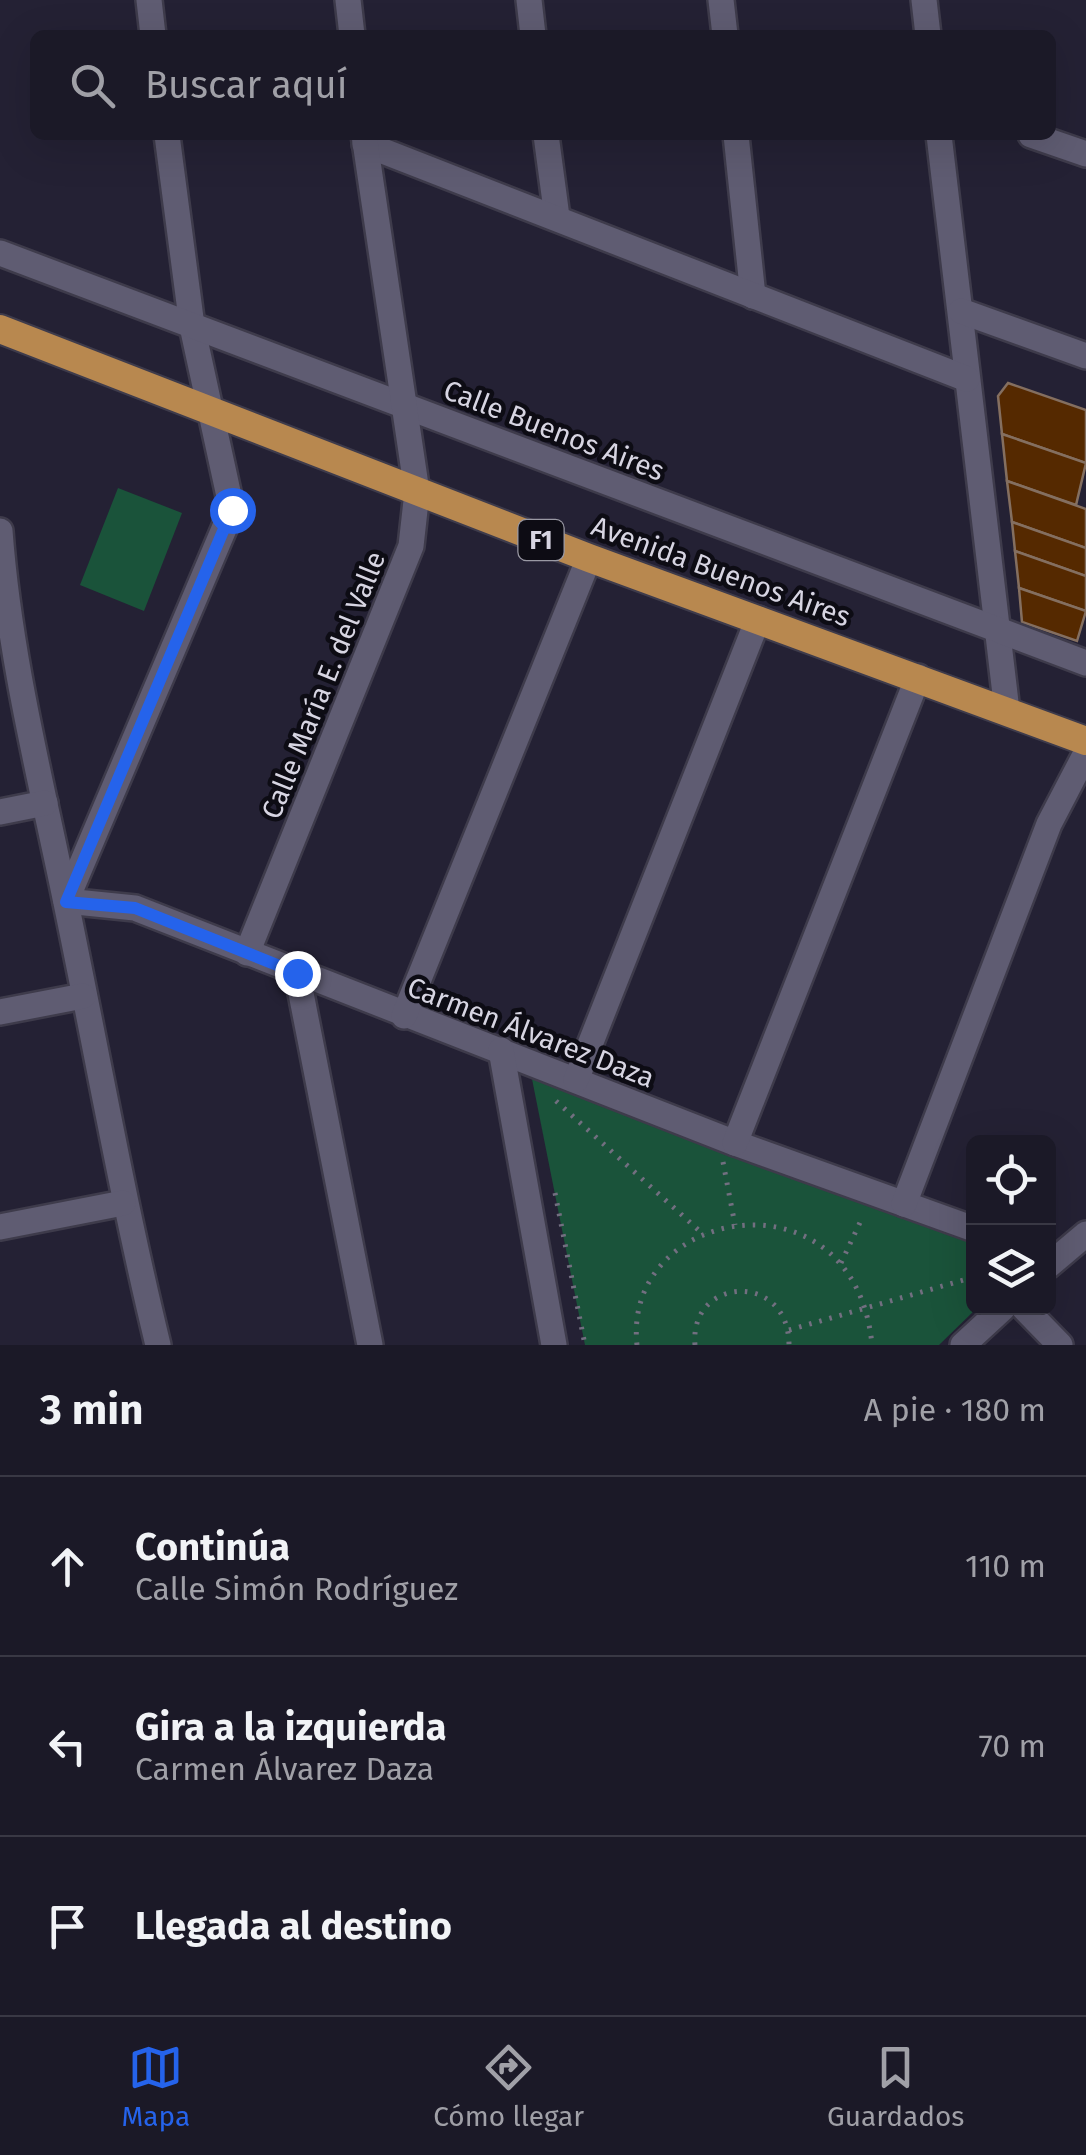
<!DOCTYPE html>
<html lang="es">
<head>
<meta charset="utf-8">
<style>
  :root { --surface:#1b1927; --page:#282633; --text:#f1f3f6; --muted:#a0a0a7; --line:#393844; --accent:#2563eb }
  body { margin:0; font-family:"Fira Sans",sans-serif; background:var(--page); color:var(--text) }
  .controls { position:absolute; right:30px; bottom:30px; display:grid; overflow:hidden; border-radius:15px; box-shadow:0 10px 40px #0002 }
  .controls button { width:90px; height:90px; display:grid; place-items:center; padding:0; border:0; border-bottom:2px solid var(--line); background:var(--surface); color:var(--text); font:50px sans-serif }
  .stop { position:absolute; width:30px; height:30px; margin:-22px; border:8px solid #2563eb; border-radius:50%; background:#fff }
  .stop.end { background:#2563eb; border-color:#fff; box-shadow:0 2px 10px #0008 }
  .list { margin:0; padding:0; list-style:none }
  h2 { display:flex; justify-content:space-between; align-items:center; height:130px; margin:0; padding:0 40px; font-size:42px }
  h2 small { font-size:32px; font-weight:400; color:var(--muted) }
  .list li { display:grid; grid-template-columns:65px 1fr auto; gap:30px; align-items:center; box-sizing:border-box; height:180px; padding:0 40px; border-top:2px solid var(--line) }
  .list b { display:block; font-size:38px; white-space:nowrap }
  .list p { margin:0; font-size:32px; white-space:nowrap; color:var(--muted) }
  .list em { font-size:32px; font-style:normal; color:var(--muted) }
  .icon { flex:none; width:55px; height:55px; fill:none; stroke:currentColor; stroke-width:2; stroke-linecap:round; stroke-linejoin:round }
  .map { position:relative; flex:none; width:1086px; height:1345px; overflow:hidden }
  .search { position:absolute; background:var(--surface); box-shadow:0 10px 40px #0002; left:30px; right:30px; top:30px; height:110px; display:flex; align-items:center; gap:25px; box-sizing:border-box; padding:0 35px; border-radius:15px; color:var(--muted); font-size:38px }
  .sheet { height:670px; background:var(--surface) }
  nav { display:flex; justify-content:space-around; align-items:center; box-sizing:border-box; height:140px; border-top:2px solid var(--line); background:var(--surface); font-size:28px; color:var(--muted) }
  nav a { display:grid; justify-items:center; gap:5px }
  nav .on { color:var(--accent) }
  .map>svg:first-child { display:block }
  .green { fill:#1a533a }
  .building { fill:#552900; stroke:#846f60; stroke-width:2.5 }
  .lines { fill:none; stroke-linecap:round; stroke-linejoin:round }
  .minor-casing { stroke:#3e3b4b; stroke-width:30 }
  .trunk-casing { stroke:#3e3b4b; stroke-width:32 }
  .path { stroke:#726f80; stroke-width:5; stroke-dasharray:2.5 8; stroke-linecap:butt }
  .minor { stroke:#5f5c72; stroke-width:25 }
  .trunk { stroke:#b8884f; stroke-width:28 }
  .route { stroke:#2563eb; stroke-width:12 }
  .labels { text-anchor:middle; stroke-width:9; stroke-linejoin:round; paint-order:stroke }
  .shield { fill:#0d0c14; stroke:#9a99a4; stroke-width:2.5 }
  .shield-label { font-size:25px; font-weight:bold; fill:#d7d5e2 }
  .street-label { font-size:28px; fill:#d7d5e2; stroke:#0d0c14 }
</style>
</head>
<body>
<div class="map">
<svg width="1086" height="1345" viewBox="0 0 1086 1345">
  <rect width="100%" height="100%" fill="#242134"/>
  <g class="green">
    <polygon points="118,488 182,513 144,611 80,585"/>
    <polygon points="532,1079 973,1243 977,1308 939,1345 585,1345"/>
  </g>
  <g class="building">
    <polygon points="1008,383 1086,410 1086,463 1002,434 998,396"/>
    <polygon points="1002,434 1086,463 1076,505 1007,481"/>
    <polygon points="1007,481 1086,509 1086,548 1012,522"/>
    <polygon points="1012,522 1086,548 1086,576 1015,551"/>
    <polygon points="1015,551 1086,576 1086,611 1019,588"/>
    <polygon points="1019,588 1086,611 1077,641 1022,622"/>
  </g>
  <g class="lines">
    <defs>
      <g id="minor">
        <polyline points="149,0 153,35"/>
        <polyline points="348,0 352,35"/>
        <polyline points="529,0 533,35"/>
        <polyline points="721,0 725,35"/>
        <polyline points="924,0 928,35"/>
        <polyline points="167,135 192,326 232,510 66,901 135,908 735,1143 974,1229"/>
        <polyline points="546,135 557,217"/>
        <polyline points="736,135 753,296"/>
        <polyline points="939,135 1007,711"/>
        <polyline points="1031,135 1086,154"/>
        <polyline points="365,144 967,379"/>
        <polyline points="0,253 1086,663"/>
        <polyline points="961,311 1086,356"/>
        <path d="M0 531C9 654 40 777 65 898 96 1047 122 1197 158 1345"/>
        <polyline points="0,812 45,803"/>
        <polyline points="247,953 411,546 417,492 364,135"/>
        <polyline points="297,973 370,1345"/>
        <polyline points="0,1012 83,996"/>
        <polyline points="404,1016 589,558"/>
        <polyline points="501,1050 554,1345"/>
        <polyline points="576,1080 758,619"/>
        <polyline points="735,1143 918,677"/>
        <polyline points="904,1204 1049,824 1086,753"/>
        <polyline points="0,1227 123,1203"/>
        <polyline points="1048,1266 1086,1234"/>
        <polyline points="1024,1308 1060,1345"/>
        <polyline points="963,1345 1003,1308"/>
      </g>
      <polyline id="trunk" points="0,329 589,558 1086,741"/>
    </defs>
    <use href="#minor" class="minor-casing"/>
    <use href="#trunk" class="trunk-casing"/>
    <g class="path">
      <polyline points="556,1101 704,1235"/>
      <polyline points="723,1162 735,1225"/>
      <polyline points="555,1193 585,1345"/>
      <polyline points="841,1263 863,1216"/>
      <polyline points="789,1330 974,1277"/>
      <path d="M637 1345C622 1205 855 1166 872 1345"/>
      <path d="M695 1345C689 1276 789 1271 789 1345"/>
    </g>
    <use href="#minor" class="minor"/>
    <use href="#trunk" class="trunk"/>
  </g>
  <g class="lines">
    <polyline class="route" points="232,510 66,902 135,908 297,973"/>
  </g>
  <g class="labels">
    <rect class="shield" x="518.5" y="520" width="45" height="40" rx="8"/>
    <g class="shield-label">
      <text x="541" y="549">F1</text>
    </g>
    <g class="street-label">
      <text transform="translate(554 430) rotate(21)" y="10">Calle Buenos Aires</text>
      <text transform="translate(721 571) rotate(20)" y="10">Avenida Buenos Aires</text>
      <text transform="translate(323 685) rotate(-68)" y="10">Calle María E. del Valle</text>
      <text transform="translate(531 1032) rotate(21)" y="10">Carmen Álvarez Daza</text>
    </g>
  </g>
</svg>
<div class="controls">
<button><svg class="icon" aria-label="locate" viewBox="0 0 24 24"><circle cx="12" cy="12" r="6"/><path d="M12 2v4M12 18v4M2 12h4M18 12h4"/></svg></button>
<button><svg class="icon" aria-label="layers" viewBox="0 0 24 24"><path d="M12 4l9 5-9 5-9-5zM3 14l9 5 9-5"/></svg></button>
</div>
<div class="stop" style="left:232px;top:510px"></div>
<div class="stop end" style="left:297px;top:973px"></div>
<div class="search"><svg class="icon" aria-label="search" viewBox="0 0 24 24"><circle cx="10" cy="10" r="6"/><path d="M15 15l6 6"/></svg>Buscar aquí</div>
</div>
<section class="sheet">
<h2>3 min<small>A pie · 180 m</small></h2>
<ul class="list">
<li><svg class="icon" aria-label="ahead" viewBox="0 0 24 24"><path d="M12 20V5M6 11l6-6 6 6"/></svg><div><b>Continúa</b><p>Calle Simón Rodríguez</p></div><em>110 m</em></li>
<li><svg class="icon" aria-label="left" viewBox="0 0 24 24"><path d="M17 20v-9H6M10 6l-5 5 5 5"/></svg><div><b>Gira a la izquierda</b><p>Carmen Álvarez Daza</p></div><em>70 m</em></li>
<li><svg class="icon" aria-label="arrive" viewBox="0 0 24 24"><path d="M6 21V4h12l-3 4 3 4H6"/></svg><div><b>Llegada al destino</b></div></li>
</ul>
</section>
<nav>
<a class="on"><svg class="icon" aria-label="map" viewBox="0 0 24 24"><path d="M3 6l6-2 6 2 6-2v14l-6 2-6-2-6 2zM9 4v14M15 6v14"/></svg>Mapa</a>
<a><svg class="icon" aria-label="directions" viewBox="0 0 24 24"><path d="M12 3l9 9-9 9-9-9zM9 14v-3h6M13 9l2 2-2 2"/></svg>Cómo llegar</a>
<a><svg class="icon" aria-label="saved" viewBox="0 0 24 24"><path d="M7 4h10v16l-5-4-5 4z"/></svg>Guardados</a>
</nav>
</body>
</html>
